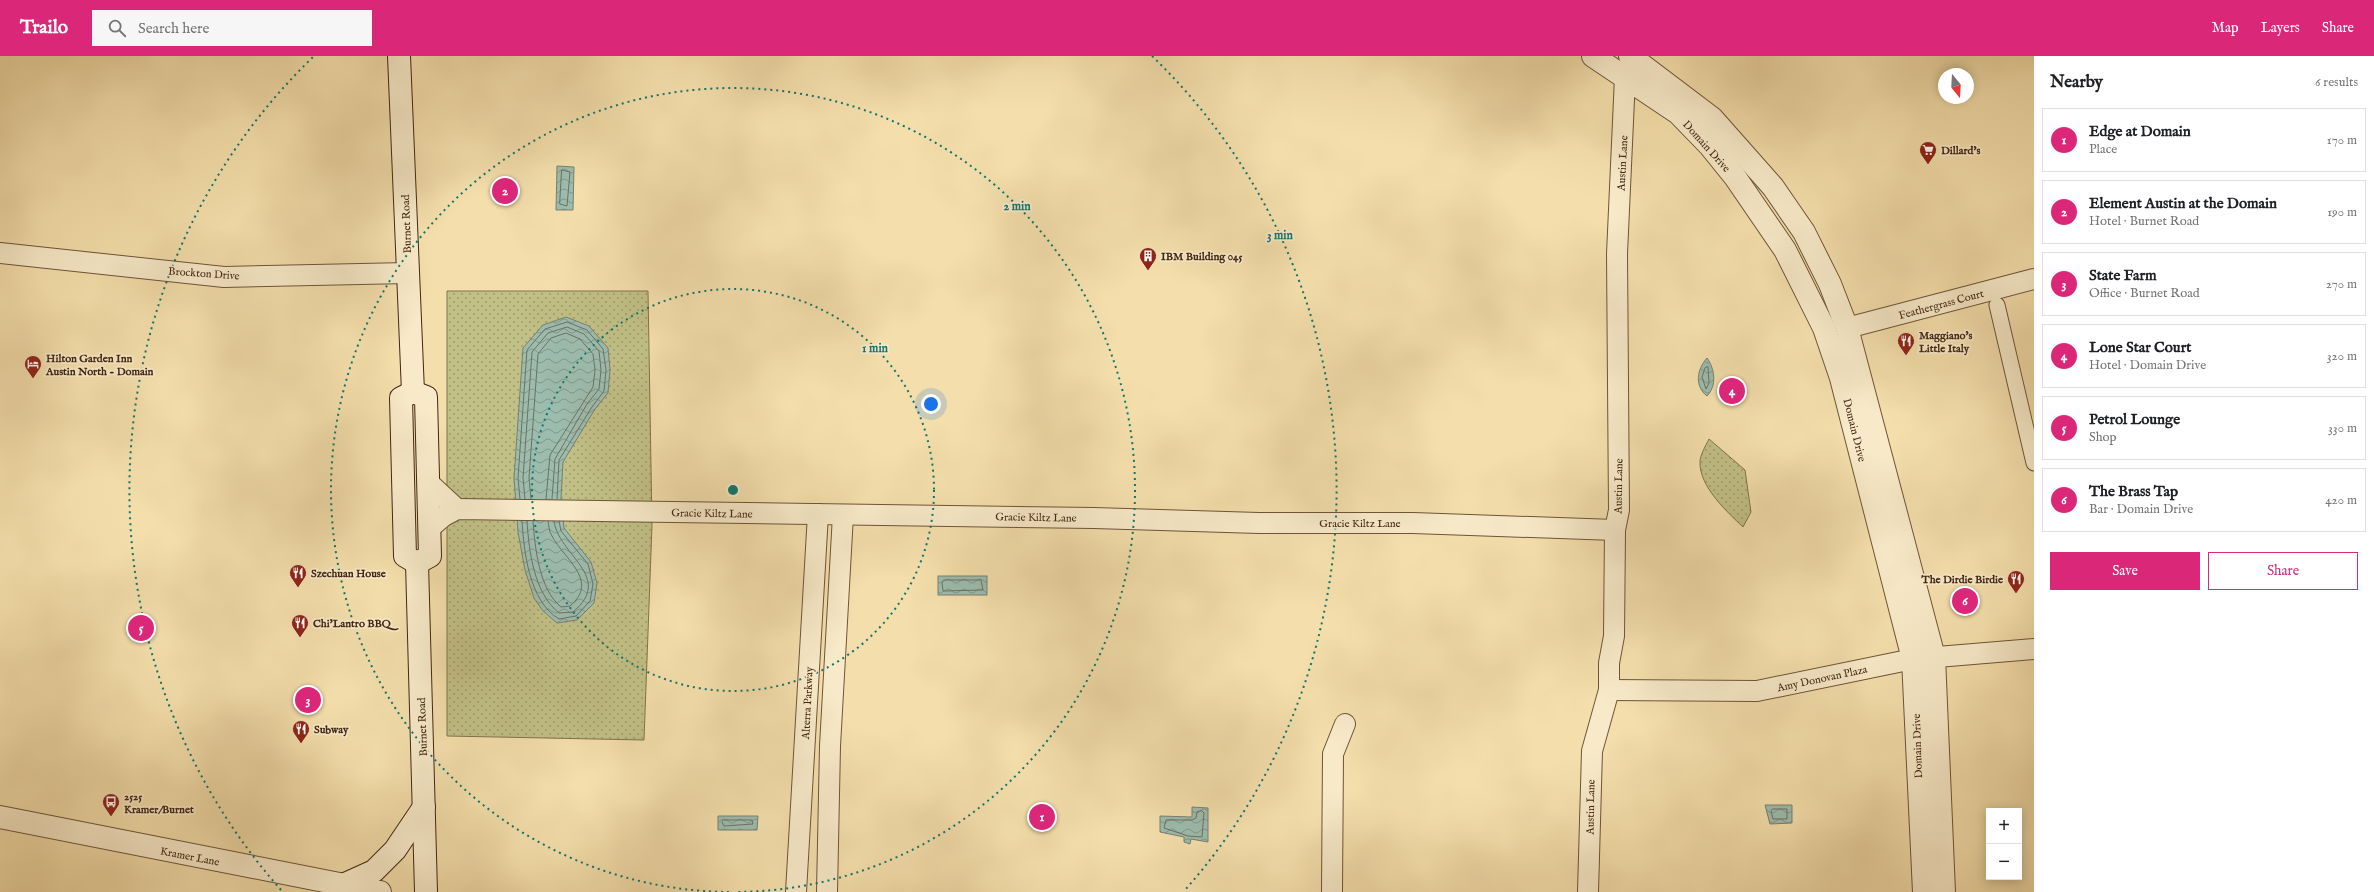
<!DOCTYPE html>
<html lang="en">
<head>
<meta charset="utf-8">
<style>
  :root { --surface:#fff; --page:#f6f6f6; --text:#202124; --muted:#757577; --line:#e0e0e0; --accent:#db2777 }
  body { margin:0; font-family:"IM FELL English",serif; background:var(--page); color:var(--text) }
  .controls { position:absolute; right:12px; bottom:12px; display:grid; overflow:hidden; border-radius:0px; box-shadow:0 2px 10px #0003 }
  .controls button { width:36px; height:36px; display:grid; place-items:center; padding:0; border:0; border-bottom:1px solid var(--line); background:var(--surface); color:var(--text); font:20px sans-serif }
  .compass { position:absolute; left:1938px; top:12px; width:36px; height:36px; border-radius:50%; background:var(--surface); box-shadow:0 2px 10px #0003; rotate:162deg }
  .you { position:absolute; left:931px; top:348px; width:14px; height:14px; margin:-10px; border:3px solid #fff; border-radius:50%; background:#1a73e8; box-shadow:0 0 0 6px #1a73e833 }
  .badge { display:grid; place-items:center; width:26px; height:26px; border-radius:50%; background:var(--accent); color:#fff; font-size:13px; font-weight:700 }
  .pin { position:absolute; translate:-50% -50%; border:2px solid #fff; box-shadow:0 1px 4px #0006 }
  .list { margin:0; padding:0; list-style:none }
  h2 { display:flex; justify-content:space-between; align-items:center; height:52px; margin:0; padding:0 16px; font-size:17px }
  h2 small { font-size:13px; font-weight:400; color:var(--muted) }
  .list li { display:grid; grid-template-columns:26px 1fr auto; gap:12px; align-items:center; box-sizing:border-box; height:64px; margin:0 8px 8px; padding:0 8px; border:1px solid var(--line); border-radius:0px }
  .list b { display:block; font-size:15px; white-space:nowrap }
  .list p { margin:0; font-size:13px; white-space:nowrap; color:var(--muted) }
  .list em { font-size:13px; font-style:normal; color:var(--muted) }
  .actions { display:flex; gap:8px; padding:12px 16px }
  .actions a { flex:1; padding:9px 0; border:1px solid var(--accent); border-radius:0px; text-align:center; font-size:14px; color:var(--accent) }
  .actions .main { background:var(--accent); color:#fff }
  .icon { flex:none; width:22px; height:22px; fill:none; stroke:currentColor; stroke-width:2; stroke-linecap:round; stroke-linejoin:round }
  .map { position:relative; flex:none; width:2034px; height:836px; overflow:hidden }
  header { display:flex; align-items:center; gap:24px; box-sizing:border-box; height:56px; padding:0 20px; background:var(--accent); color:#fff }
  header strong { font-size:19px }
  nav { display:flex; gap:22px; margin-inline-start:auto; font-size:14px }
  .search { width:280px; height:36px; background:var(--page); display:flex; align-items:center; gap:10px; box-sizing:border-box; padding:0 14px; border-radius:0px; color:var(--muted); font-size:15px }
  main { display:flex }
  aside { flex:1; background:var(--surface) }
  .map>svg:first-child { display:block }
  .grass { fill:url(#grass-dots); stroke:#81734c }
  .water { fill:url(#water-waves); stroke:#788070 }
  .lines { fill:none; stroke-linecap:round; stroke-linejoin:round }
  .shore { stroke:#6e7160; stroke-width:1 }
  .pedestrian-casing { stroke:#6e5439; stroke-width:17 }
  .minor-casing { stroke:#6e5439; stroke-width:22 }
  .tertiary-casing { stroke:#6e5439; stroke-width:24 }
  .secondary-casing { stroke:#412613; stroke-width:24 }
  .pedestrian { stroke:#f8eac9; stroke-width:15 }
  .minor { stroke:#f8eac9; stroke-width:20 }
  .tertiary { stroke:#f8eac9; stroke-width:22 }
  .secondary { stroke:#f8eac9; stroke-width:22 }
  .ring { fill:none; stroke:#0f766e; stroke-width:2; stroke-dasharray:2 4 }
  .labels { text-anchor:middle; stroke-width:3.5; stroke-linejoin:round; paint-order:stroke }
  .street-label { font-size:11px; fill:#412613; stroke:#f8eac9 }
  .poi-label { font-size:11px; font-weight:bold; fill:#412613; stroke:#f8eac9; text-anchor:start }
  .centre { fill:#0f766e; stroke:#f8eac9; stroke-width:2 }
  .ring-label { font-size:12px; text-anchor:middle; font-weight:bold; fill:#0f766e; stroke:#f8eac9; stroke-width:3.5; stroke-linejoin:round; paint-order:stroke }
</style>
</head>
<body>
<header>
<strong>Trailo</strong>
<div class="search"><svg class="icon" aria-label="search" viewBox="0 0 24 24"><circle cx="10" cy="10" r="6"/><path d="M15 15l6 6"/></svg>Search here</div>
<nav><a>Map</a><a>Layers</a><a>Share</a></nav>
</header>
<main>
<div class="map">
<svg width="2034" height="836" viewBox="0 0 2034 836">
  <defs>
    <pattern id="grass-dots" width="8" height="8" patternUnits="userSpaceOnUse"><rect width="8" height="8" fill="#c1c086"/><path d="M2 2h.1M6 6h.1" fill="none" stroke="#9e9c6c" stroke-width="1.8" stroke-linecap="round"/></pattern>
    <pattern id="water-waves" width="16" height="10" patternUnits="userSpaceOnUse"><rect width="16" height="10" fill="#9cbcae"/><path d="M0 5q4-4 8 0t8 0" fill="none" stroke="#81998c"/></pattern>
  </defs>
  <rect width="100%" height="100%" fill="#f4dfac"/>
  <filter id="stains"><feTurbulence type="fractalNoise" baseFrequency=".005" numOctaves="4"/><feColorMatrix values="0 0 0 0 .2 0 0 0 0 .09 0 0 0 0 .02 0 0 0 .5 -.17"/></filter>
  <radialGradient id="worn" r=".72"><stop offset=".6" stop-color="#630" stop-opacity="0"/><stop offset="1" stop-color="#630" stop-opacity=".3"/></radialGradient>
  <g class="grass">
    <polygon points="447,235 648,235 652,469 644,684 447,680"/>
    <path d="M1709 383 1745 414 1751 456 1743 471C1727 456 1699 430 1700 406 1700 399 1706 389 1709 383Z"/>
  </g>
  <g class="water">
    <polygon points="557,110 574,111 573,154 556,154"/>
    <polygon points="566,261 589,270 608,292 610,314 608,337 595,353 563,406 561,442 564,472 591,506 597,527 594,547 577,564 557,567 543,555 534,542 525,514 518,476 514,422 523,292 543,269"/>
    <path d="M1707 302C1715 313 1717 330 1707 340 1694 330 1697 313 1707 302Z"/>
    <rect x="938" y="520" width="49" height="19"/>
    <polygon points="1765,749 1792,749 1792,767 1770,768"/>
    <polygon points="1192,751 1208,752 1208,786 1191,783 1190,788 1184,786 1184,781 1160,776 1160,760 1192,761"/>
    <polygon points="718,760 758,760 757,774 718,774"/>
  </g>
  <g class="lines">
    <g class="shore">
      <polygon points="562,114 570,116 567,150 560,148"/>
      <polygon points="1708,311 1709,327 1706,333 1702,321 1705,312"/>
      <polyline points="520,443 518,422 527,294 545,273 567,266 587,274 603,293 606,314 604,335 592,351 559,404 557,443"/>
      <polyline points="525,443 523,422 532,296 548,277 567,271 584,278 599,295 601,314 599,333 587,348 555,403 552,443"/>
      <polyline points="531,443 529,422 538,298 551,282 566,277 580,283 593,298 595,314 593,331 550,399 546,443"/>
      <path d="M522 465C524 496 529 545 559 563L576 560 590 545 593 528 588 508 561 475 559 465"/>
      <path d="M527 465C529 496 534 537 559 557L573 556C615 521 558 499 554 465"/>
      <path d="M533 465C535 492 539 533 561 551L570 550C600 525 564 503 552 480 549 476 549 470 548 465"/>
      <polygon points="944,524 981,524 983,534 943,535 942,526"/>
      <polygon points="1773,753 1787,753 1787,763 1773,763 1771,755"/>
      <polygon points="1202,755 1204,757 1202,781 1188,780 1164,772 1166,764 1192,764 1196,762 1197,756"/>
      <polygon points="724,764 752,764 753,768 724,770 722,766"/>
    </g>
    <defs>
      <polyline id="pedestrian" points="1997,249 2034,407"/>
      <g id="minor">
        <polyline points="0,197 224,221 408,217"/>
        <polyline points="1847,272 2034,223"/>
        <polyline points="429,427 457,453"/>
        <polyline points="430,472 444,460 457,453 1094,462 1259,467 1413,467 1615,474"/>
        <polyline points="1609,634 1757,635 1913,603 2034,593"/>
        <polyline points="796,836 818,458"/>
        <polyline points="827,836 830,690 843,459"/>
        <polyline points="1332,836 1333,698 1345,668"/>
        <polyline points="1588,836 1592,695 1609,634 1609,607 1614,580 1615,474 1619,454 1617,198 1625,21"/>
      </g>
      <g id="tertiary">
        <polyline points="1593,0 1678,57 1710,90 1735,121 1785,194 1824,272 1841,322 1913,603 1924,836"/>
        <polyline points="1630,0 1712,62 1773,131 1804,176 1830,228 1847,272 1934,601 1944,836"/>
        <polyline points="0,761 380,836"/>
      </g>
      <g id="secondary">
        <polyline points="399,0 413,336"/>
        <polygon points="413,336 426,341 430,500 417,507 405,500 401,342"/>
        <polyline points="417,507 426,836"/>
        <polyline points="343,829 374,815 395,794 424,751"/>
      </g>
    </defs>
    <use href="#pedestrian" class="pedestrian-casing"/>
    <use href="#minor" class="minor-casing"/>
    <use href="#tertiary" class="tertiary-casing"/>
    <use href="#secondary" class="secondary-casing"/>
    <use href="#pedestrian" class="pedestrian"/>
    <use href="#minor" class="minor"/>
    <use href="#tertiary" class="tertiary"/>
    <use href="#secondary" class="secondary"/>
  </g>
  <g class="ring">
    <circle cx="733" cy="434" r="201"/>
    <path d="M729 836A402 402 0 1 1 737 836"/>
    <path d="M281 834A603 603 0 0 1 314 0M1152 0A603 603 0 0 1 1185 834"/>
  </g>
  <defs>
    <symbol id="supermarket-pin" viewBox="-11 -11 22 30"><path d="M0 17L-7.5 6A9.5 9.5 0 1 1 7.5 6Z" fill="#8f2418" stroke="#f8eac9"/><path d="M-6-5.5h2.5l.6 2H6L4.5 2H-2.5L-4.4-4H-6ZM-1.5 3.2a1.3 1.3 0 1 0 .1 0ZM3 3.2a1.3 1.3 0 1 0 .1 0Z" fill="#fff"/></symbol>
    <symbol id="building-pin" viewBox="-11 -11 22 30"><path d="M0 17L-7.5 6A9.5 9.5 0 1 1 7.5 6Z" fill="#8f2418" stroke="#f8eac9"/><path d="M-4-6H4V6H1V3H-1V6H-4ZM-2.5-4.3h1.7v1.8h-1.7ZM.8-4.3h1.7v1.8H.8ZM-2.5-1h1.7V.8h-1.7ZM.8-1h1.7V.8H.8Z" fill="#fff"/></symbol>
    <symbol id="restaurant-pin" viewBox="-11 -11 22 30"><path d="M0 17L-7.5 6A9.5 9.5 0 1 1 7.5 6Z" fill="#8f2418" stroke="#f8eac9"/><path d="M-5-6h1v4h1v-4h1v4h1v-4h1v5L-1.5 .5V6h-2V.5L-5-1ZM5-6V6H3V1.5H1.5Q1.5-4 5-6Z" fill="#fff"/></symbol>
    <symbol id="hotel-pin" viewBox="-11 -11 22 30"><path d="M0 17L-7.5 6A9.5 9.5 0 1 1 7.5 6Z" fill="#8f2418" stroke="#f8eac9"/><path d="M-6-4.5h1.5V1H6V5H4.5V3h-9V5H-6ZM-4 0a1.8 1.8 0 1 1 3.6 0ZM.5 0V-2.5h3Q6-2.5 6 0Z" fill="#fff"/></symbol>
    <symbol id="bus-pin" viewBox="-11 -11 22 30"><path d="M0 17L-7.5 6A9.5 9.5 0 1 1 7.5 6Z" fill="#8f2418" stroke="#f8eac9"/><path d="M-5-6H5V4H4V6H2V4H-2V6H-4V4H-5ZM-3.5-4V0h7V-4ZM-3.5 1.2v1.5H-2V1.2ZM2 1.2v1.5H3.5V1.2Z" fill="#fff"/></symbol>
  </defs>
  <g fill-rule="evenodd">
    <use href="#supermarket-pin" x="1918" y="84" width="20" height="27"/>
    <use href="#building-pin" x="1138" y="190" width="20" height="27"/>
    <use href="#restaurant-pin" x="1896" y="275" width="20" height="27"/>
    <use href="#hotel-pin" x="23" y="298" width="20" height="27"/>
    <use href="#restaurant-pin" x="288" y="507" width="20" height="27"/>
    <use href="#restaurant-pin" x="2006" y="513" width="20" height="27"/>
    <use href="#restaurant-pin" x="290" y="557" width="20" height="27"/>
    <use href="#restaurant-pin" x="291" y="663" width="20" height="27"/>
    <use href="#bus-pin" x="101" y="736" width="20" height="27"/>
  </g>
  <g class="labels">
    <g class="street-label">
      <text transform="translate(1707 90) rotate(48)" y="4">Domain Drive</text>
      <text transform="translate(1622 107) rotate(-87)" y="4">Austin Lane</text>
      <text transform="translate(406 168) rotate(-92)" y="4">Burnet Road</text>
      <text transform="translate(204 217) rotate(4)" y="4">Brockton Drive</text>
      <text transform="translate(1941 248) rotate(-15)" y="4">Feathergrass Court</text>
      <text transform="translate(1855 374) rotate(76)" y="4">Domain Drive</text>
      <text transform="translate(1618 430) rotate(-89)" y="4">Austin Lane</text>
      <text transform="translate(712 457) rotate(1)" y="4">Gracie Kiltz Lane</text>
      <text transform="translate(1036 461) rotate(1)" y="4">Gracie Kiltz Lane</text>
      <text x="1360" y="471">Gracie Kiltz Lane</text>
      <text transform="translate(1822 622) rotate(-12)" y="4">Amy Donovan Plaza</text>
      <text transform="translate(807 647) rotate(-87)" y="4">Alterra Parkway</text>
      <text transform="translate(422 671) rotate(-92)" y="4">Burnet Road</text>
      <text transform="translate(1917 690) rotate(-92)" y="4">Domain Drive</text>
      <text transform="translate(1590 751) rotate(-89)" y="4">Austin Lane</text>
      <text transform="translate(190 800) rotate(11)" y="4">Kramer Lane</text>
    </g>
    <g class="poi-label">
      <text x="1941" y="98">Dillard's</text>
      <text x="1161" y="204">IBM Building 045</text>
      <text x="1919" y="283">Maggiano's<tspan x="1919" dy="13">Little Italy</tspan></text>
      <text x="46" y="306">Hilton Garden Inn<tspan x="46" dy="13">Austin North - Domain</tspan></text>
      <text x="311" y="521">Szechuan House</text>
      <text x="2003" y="527" text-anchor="end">The Dirdie Birdie</text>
      <text x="313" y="571">Chi'Lantro BBQ</text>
      <text x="314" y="677">Subway</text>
      <text x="124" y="744">2525<tspan x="124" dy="13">Kramer/Burnet</tspan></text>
    </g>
  </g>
  <circle cx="733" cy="434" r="6" class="centre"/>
  <g class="ring-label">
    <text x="1017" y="154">2 min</text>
    <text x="1280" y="183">3 min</text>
    <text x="875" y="296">1 min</text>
  </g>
  <rect width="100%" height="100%" filter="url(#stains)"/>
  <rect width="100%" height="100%" fill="url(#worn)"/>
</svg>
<div class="controls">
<button>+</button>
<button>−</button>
</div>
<svg class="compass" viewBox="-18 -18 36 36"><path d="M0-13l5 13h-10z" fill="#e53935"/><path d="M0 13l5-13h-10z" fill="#757577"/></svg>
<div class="you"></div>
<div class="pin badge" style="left:1042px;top:761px">1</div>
<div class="pin badge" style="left:505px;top:135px">2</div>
<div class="pin badge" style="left:308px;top:644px">3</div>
<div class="pin badge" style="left:1732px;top:335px">4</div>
<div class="pin badge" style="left:141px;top:572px">5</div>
<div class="pin badge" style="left:1965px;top:545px">6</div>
</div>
<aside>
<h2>Nearby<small>6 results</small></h2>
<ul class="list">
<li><span class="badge">1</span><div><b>Edge at Domain</b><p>Place</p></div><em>170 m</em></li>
<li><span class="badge">2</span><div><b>Element Austin at the Domain</b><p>Hotel · Burnet Road</p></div><em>190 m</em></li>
<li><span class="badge">3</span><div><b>State Farm</b><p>Office · Burnet Road</p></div><em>270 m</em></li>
<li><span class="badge">4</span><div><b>Lone Star Court</b><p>Hotel · Domain Drive</p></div><em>320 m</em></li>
<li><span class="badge">5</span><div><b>Petrol Lounge</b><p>Shop</p></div><em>330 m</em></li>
<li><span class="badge">6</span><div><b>The Brass Tap</b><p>Bar · Domain Drive</p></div><em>420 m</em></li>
</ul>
<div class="actions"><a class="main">Save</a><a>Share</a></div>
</aside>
</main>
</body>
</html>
